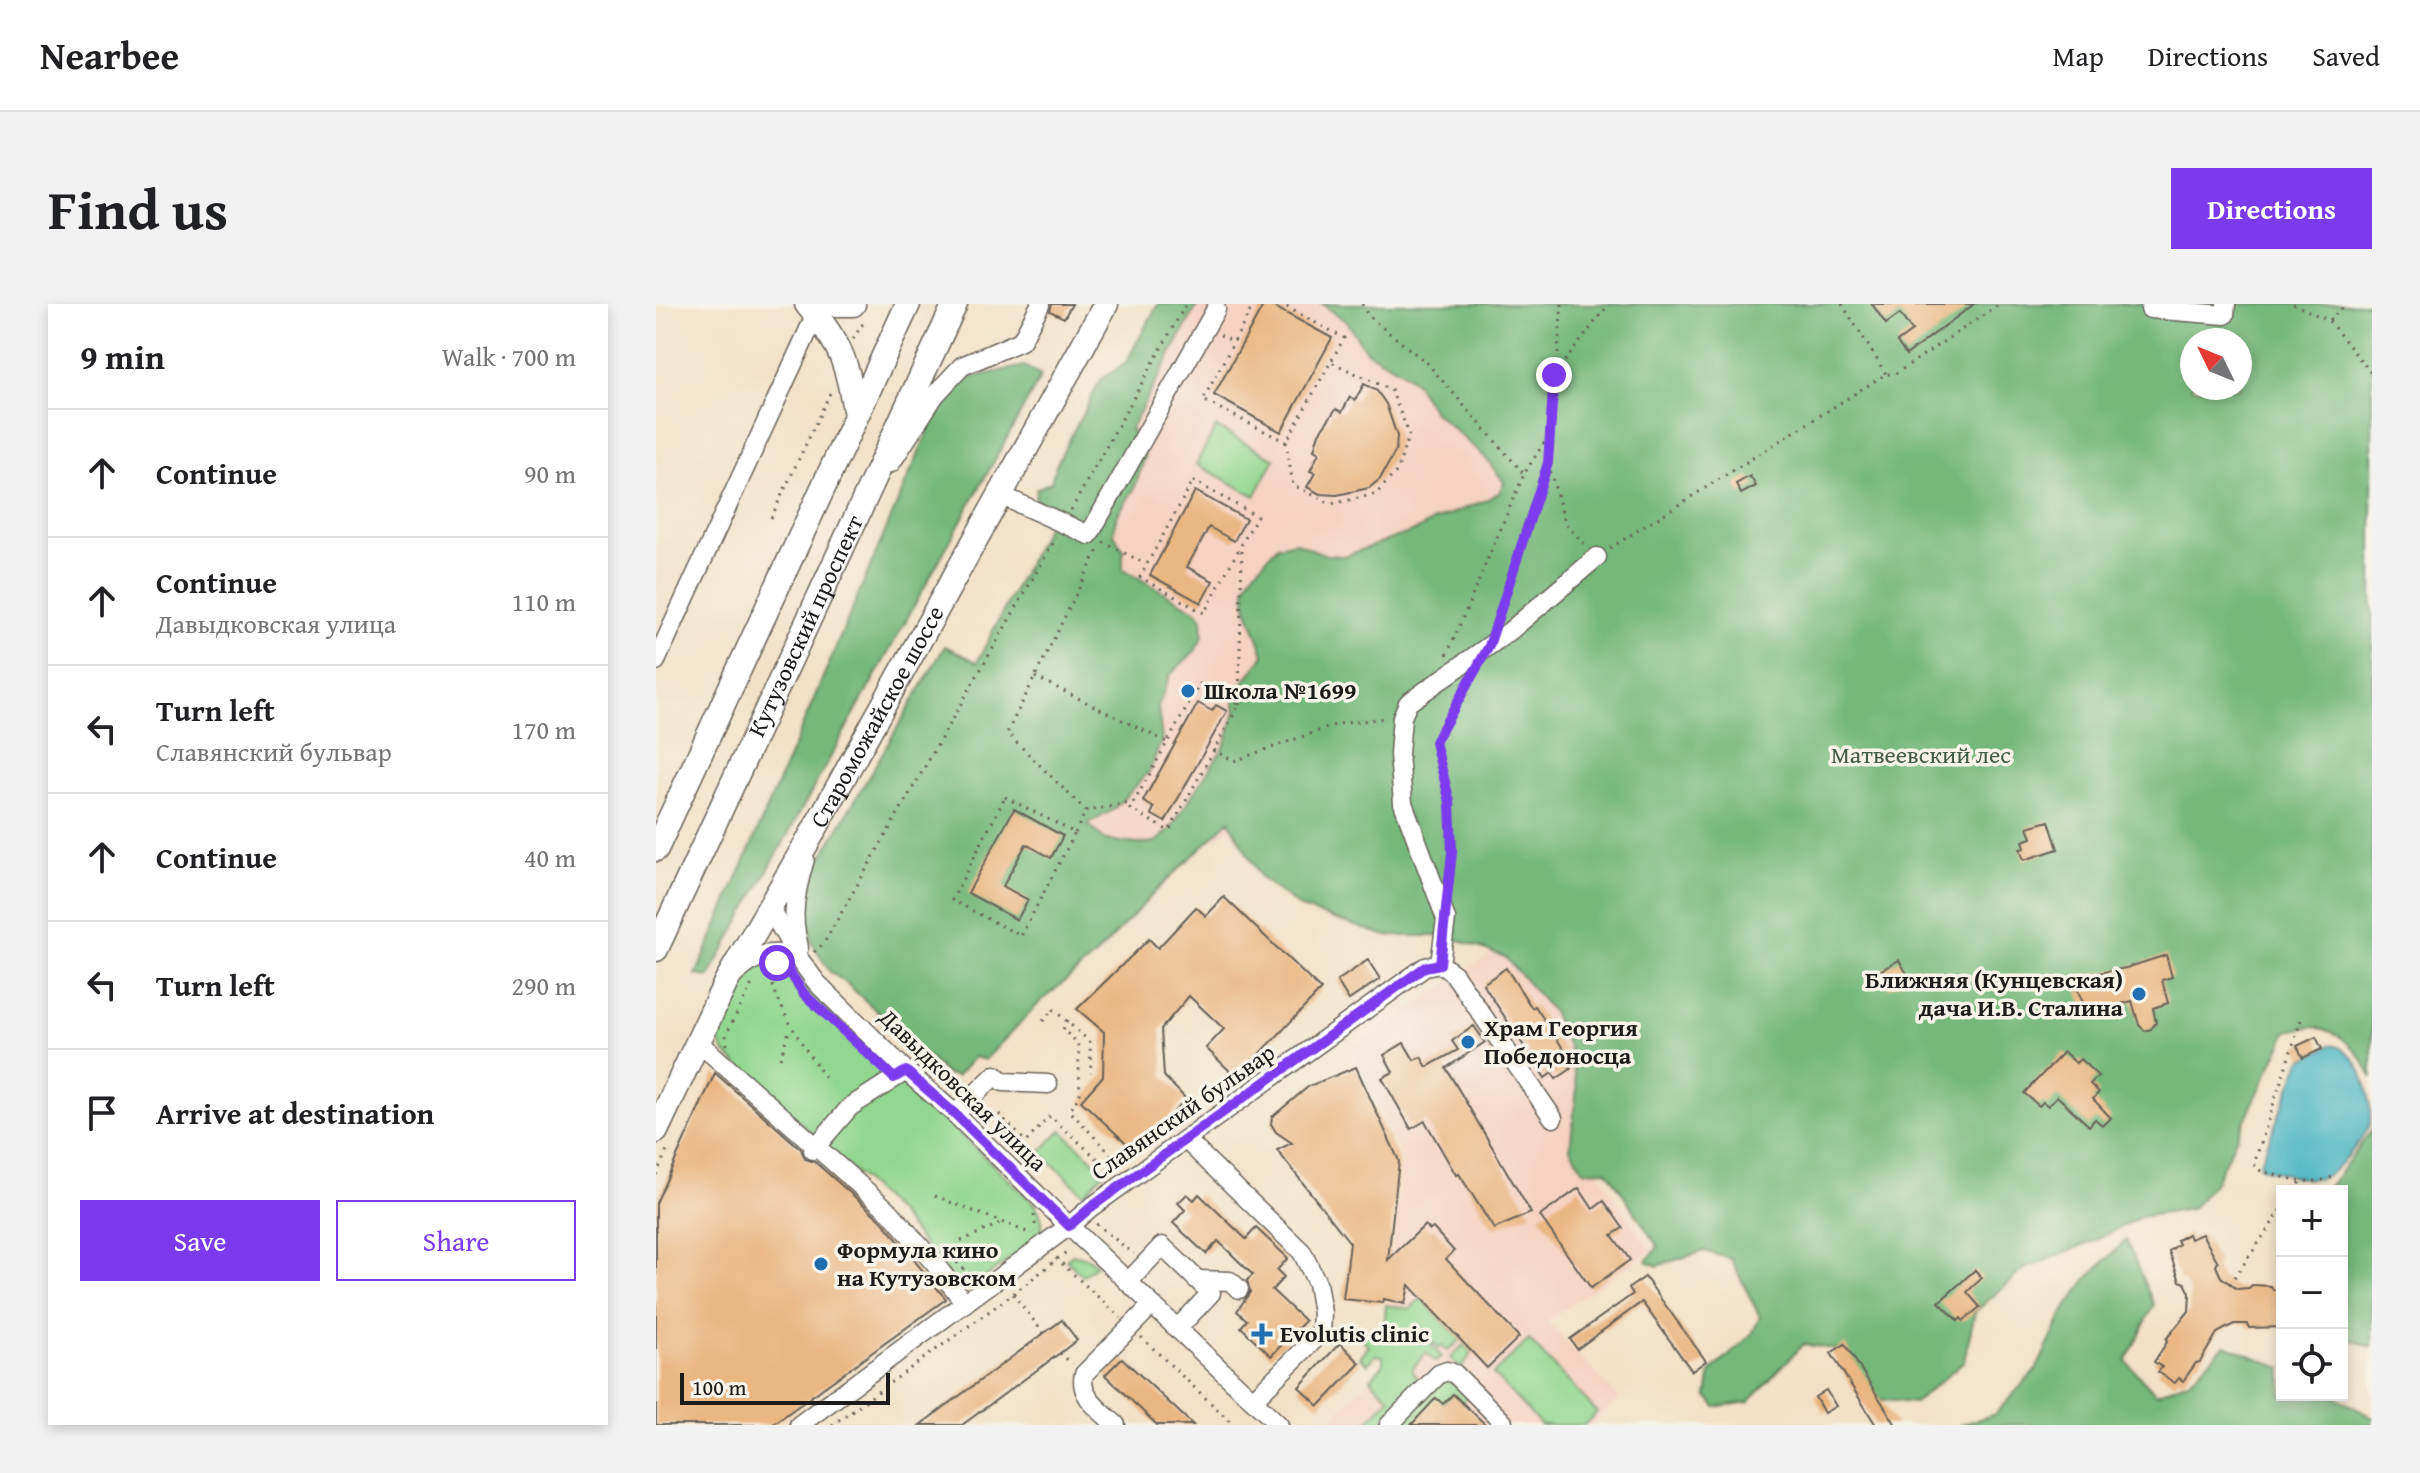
<!DOCTYPE html>
<html lang="en">
<head>
<meta charset="utf-8">
<style>
  :root { --surface:#fff; --page:#f2f2f2; --text:#202124; --muted:#757577; --line:#e0e0e0; --accent:#7c3aed }
  body { margin:0; font-family:"Gentium Book Plus",serif; background:var(--page); color:var(--text) }
  .controls { position:absolute; right:24px; bottom:24px; display:grid; overflow:hidden; border-radius:0px; box-shadow:0 4px 12px #0003 }
  .controls button { width:72px; height:72px; display:grid; place-items:center; padding:0; border:0; border-bottom:2px solid var(--line); background:var(--surface); color:var(--text); font:40px sans-serif }
  .compass { position:absolute; left:1524px; top:24px; width:72px; height:72px; border-radius:50%; background:var(--surface); box-shadow:0 4px 12px #0003; rotate:313deg }
  .scale { position:absolute; left:24px; bottom:20px; width:210px; box-sizing:border-box; padding-left:8px; border:4px solid #1c1c1c; border-top:0; font-size:22px; line-height:28px; white-space:nowrap; color:#1c1c1c; -webkit-text-stroke:6px #f7f3e8; paint-order:stroke }
  .stop { position:absolute; width:24px; height:24px; margin:-18px; border:6px solid #7c3aed; border-radius:50%; background:#fff }
  .stop.end { background:#7c3aed; border-color:#fff; box-shadow:0 2px 8px #0008 }
  .list { margin:0; padding:0; list-style:none }
  h2 { display:flex; justify-content:space-between; align-items:center; height:104px; margin:0; padding:0 32px; font-size:34px }
  h2 small { font-size:26px; font-weight:400; color:var(--muted) }
  .list li { display:grid; grid-template-columns:52px 1fr auto; gap:24px; align-items:center; box-sizing:border-box; height:128px; padding:0 32px; border-top:2px solid var(--line) }
  .list b { display:block; font-size:30px; white-space:nowrap }
  .list p { margin:0; font-size:26px; white-space:nowrap; color:var(--muted) }
  .list em { font-size:26px; font-style:normal; color:var(--muted) }
  .actions { display:flex; gap:16px; padding:24px 32px }
  .actions a { flex:1; padding:18px 0; border:2px solid var(--accent); border-radius:0px; text-align:center; font-size:28px; color:var(--accent) }
  .actions .main { background:var(--accent); color:#fff }
  .icon { flex:none; width:44px; height:44px; fill:none; stroke:currentColor; stroke-width:2; stroke-linecap:round; stroke-linejoin:round }
  .map { position:relative; flex:none; width:1716px; height:1121px; overflow:hidden; border-radius:0px }
  header { display:flex; align-items:center; gap:48px; box-sizing:border-box; height:112px; padding:0 40px; background:var(--surface); border-bottom:2px solid var(--line) }
  header strong { font-size:38px }
  nav { display:flex; gap:44px; margin-inline-start:auto; font-size:28px }
  .intro { display:flex; align-items:center; justify-content:space-between; box-sizing:border-box; height:192px; padding:0 48px }
  h1 { margin:0; font-size:56px }
  .button { padding:20px 36px; border-radius:0px; background:var(--accent); color:#fff; font-size:28px; font-weight:700 }
  main { display:flex; gap:48px; padding:0 48px }
  aside { flex:1; background:var(--surface); border-radius:0px; box-shadow:0 4px 12px #0003 }
  .map>svg:first-child { display:block }
  .built { fill:#f5d2c2 }
  .green { fill:#92d790; stroke:#577a56; stroke-width:2 }
  .forest { fill:#75b87a; stroke:#486a4b; stroke-width:2; fill-rule:evenodd }
  .water { fill:#48b6c2; stroke:#32696f; stroke-width:2 }
  .building { fill:#eab681 }
  .lines { fill:none; stroke-linecap:round; stroke-linejoin:round }
  .minor-casing { stroke:#676158; stroke-width:21 }
  .major-casing { stroke:#676158; stroke-width:27 }
  .path { stroke:#676158; stroke-width:3; stroke-dasharray:2 6; stroke-linecap:butt }
  .minor { stroke:#fff; stroke-width:18 }
  .major { stroke:#fff; stroke-width:24 }
  .route { stroke:#7c3aed; stroke-width:10 }
  .poi-dot { fill:#1f6fb2; stroke:#f7f3e8; stroke-width:3 }
  .labels { text-anchor:middle; stroke-width:7; stroke-linejoin:round; paint-order:stroke }
  .street-label { font-size:24px; fill:#1c1c1c; stroke:#f7f3e8 }
  .poi-label { font-size:24px; font-weight:bold; fill:#1c1c1c; stroke:#f7f3e8; text-anchor:start }
  .park-label { font-size:24px; fill:#455d45; stroke:#f7f3e8 }
</style>
</head>
<body>
<header>
<strong>Nearbee</strong>
<nav><a>Map</a><a>Directions</a><a>Saved</a></nav>
</header>
<div class="intro"><h1>Find us</h1><a class="button">Directions</a></div>
<main>
<aside>
<h2>9 min<small>Walk · 700 m</small></h2>
<ul class="list">
<li><svg class="icon" aria-label="ahead" viewBox="0 0 24 24"><path d="M12 20V5M6 11l6-6 6 6"/></svg><div><b>Continue</b></div><em>90 m</em></li>
<li><svg class="icon" aria-label="ahead" viewBox="0 0 24 24"><path d="M12 20V5M6 11l6-6 6 6"/></svg><div><b>Continue</b><p>Давыдковская улица</p></div><em>110 m</em></li>
<li><svg class="icon" aria-label="left" viewBox="0 0 24 24"><path d="M17 20v-9H6M10 6l-5 5 5 5"/></svg><div><b>Turn left</b><p>Славянский бульвар</p></div><em>170 m</em></li>
<li><svg class="icon" aria-label="ahead" viewBox="0 0 24 24"><path d="M12 20V5M6 11l6-6 6 6"/></svg><div><b>Continue</b></div><em>40 m</em></li>
<li><svg class="icon" aria-label="left" viewBox="0 0 24 24"><path d="M17 20v-9H6M10 6l-5 5 5 5"/></svg><div><b>Turn left</b></div><em>290 m</em></li>
<li><svg class="icon" aria-label="arrive" viewBox="0 0 24 24"><path d="M6 21V4h12l-3 4 3 4H6"/></svg><div><b>Arrive at destination</b></div></li>
</ul>
<div class="actions"><a class="main">Save</a><a>Share</a></div>
</aside>
<div class="map">
<svg width="1716" height="1121" viewBox="0 0 1716 1121">
  <rect width="100%" height="100%" fill="#f7f3e8"/>
  <filter id="ink" filterUnits="userSpaceOnUse"><feTurbulence type="fractalNoise" baseFrequency=".0125" numOctaves="2"/><feDisplacementMap in="SourceGraphic" scale="16" xChannelSelector="R" yChannelSelector="G"/><feConvolveMatrix kernelMatrix="1 2 1 2 8 2 1 2 1" color-interpolation-filters="sRGB"/></filter>
  <filter id="wash" filterUnits="userSpaceOnUse"><feTurbulence type="fractalNoise" baseFrequency=".006" numOctaves="4" result="noise"/><feDisplacementMap in="SourceGraphic" scale="32" xChannelSelector="R" yChannelSelector="G"/><feGaussianBlur stdDeviation="1.8" result="paint"/><feColorMatrix in="noise" values="0 0 0 0 0 0 0 0 0 0 0 0 0 0 0 0 0 1.4 0 .05"/><feComposite in="paint" operator="in"/></filter>
  <g filter="url(#wash)">
    <rect width="100%" height="100%" fill="#f3e1c7"/>
    <g class="built">
      <polygon points="537,0 696,0 858,169 643,476 376,662 190,614"/>
      <polygon points="856,635 940,761 924,840 995,947 891,1017 964,1095 934,1121 670,1121 727,1061 730,1001 746,856 697,745"/>
    </g>
    <g class="green">
      <polygon points="560,123 619,155 599,192 540,160"/>
      <path d="M109 653 133 660 149 685 379 900C385 910 390 924 382 934L311 987H306L242 909 69 749 64 739V728L100 657Z"/>
      <polygon points="405,826 449,867 428,890 384,848"/>
      <polygon points="416,950 432,954 440,961 427,972 410,956"/>
      <polygon points="765,994 805,1036 791,1047 786,1042 783,1045 778,1039 775,1041 785,1052 780,1058 770,1049 755,1066 764,1076 722,1121 708,1121 734,1094 714,1075 727,1061 727,1052 720,1051 712,1060 704,1053 713,1042 701,1030 728,1027 730,1001 754,1005"/>
      <polygon points="873,1036 941,1108 928,1121 885,1121 837,1070"/>
      <polygon points="808,1040 816,1049 805,1065 794,1054"/>
      <path d="M789 1075 801 1078 814 1090 806 1099 797 1090C783 1105 763 1121 742 1121Z"/>
    </g>
    <g class="forest">
      <path d="M502 0H542L474 126 484 136 489 153 478 185 460 213 458 230 467 246V265L541 307 546 315 547 332 539 347 514 371 502 403 506 436 493 468 457 506 432 520 449 536 482 540 499 538 513 527 569 441 580 407 577 391C587 376 600 366 608 350L590 301 589 284 597 269 622 242 639 238 670 251 688 252 761 226 777 217 828 197 843 189 848 178 828 152 777 107 759 78 745 67 710 47 692 19 666 0H1716V774C1706 750 1687 727 1658 723 1650 722 1640 726 1632 727L1558 880 1535 905 1484 913 1442 935 1368 965 1319 1008 1308 1057 1259 1099 1216 1095 1187 1047 1147 1040 1093 1098 1060 1103 1051 1092 1055 1068 1096 1030 1104 1013 1075 955 1048 947 1001 962 991 957 1002 943 951 866 928 867 914 844 921 784 913 744 896 707 849 653 792 632H730L645 604 605 574 573 517 500 587 438 653 384 698 329 756 318 753 301 772 290 770 189 678 174 668 156 639 147 585 289 342 321 358 397 210 396 200 379 196 380 185 395 178 400 161 445 75 469 60ZM1536 36H1584V84H1536Z"/>
      <polygon points="368,62 385,72 53,673 40,671 293,78"/>
      <polygon points="1716,826 1716,1043 1686,1032 1686,887 1670,887"/>
      <polygon points="1470,936 1498,1001 1470,1057 1500,1090 1534,1076 1569,1041 1626,1064 1626,1091 1676,1091 1716,1113 1716,1121 1304,1121 1339,1110 1380,1066 1409,1006 1430,976"/>
    </g>
    <path class="water" d="M1674 741C1705 744 1716 791 1714 819 1708 834 1696 847 1685 859 1678 866 1671 874 1660 875 1643 876 1623 868 1606 864L1603 861 1645 756Z"/>
    <g id="blocks">
      <g class="building">
        <polygon points="396,0 416,0 408,14 394,7"/>
        <polygon points="608,0 613,0 676,34 625,128 558,91"/>
        <polygon points="1216,0 1318,0 1250,51 1241,38 1256,27 1244,10 1230,20"/>
        <polygon points="708,80 721,87 730,100 741,132 740,146 724,175 713,184 681,191 664,190 651,183 659,169 654,167 663,149 658,146 663,129 680,105 686,108 694,93 699,96"/>
        <polygon points="1094,172 1100,182 1085,190 1080,180"/>
        <polygon points="539,187 590,215 578,237 553,223 531,263 557,277 545,299 494,271"/>
        <polygon points="542,399 556,407 560,401 571,407 509,518 495,510 498,504 487,497"/>
        <polygon points="358,505 407,532 395,554 370,540 347,582 372,596 361,616 312,589"/>
        <polygon points="1393,517 1402,545 1368,556 1364,545 1369,544 1367,537 1376,534 1372,523"/>
        <polygon points="568,593 665,686 581,774 550,744 568,725 533,692 505,725 508,772 530,795 480,848 425,797 447,772 448,728 421,705 493,635 502,644 540,603 550,612"/>
        <polygon points="1510,651 1516,673 1506,676 1512,699 1497,704 1500,719 1495,725 1489,727 1483,721 1476,697 1431,709 1420,682 1427,680 1425,672 1470,664"/>
        <polygon points="712,656 724,675 693,696 681,677"/>
        <polygon points="1243,656 1253,673 1233,684 1224,667"/>
        <polygon points="850,664 876,704 879,702 916,758 912,760 915,765 900,775 896,769 889,774 827,680"/>
        <polygon points="818,722 829,738 790,764 875,909 838,925 803,870 800,871 769,817 755,825 726,774 737,768 728,751 748,739 758,756 765,753 771,763 802,746 796,737"/>
        <polygon points="1660,733 1666,745 1647,754 1641,742"/>
        <polygon points="1408,748 1420,759 1424,755 1442,772 1434,780 1443,788 1437,795 1455,814 1447,822 1439,815 1433,822 1401,792 1392,802 1387,798 1383,802 1368,789"/>
        <polygon points="700,763 743,857 732,956 769,921 774,926 777,924 798,947 790,955 863,1033 831,1064 753,981 749,1000 728,995 727,999 687,995 694,939 621,846 636,839 620,828 615,820 616,813 653,782"/>
        <polygon points="59,769 145,845 149,855 159,858 226,917 290,995 116,1121 0,1121 0,899"/>
        <polygon points="923,884 937,905 948,897 967,924 956,931 974,956 935,984 884,912"/>
        <polygon points="531,890 538,896 543,890 590,935 600,924 632,954 621,966 628,973 616,986 649,1017 615,1052 585,1023 591,1016 581,1007 594,988 591,976 597,971 562,937 550,950 517,919 529,906 522,899"/>
        <polygon points="1532,930 1534,935 1546,930 1562,958 1560,962 1565,973 1581,985 1593,984 1596,981 1615,982 1617,986 1626,986 1626,1023 1593,1024 1591,1020 1578,1020 1561,1029 1544,1058 1540,1059 1527,1077 1523,1074 1519,1079 1502,1068 1506,1063 1498,1058 1511,1038 1510,1035 1533,1007 1534,989 1529,979 1524,977 1513,947 1523,940 1521,936"/>
        <polygon points="1319,966 1326,974 1311,988 1324,1003 1307,1017 1305,1014 1302,1017 1283,998"/>
        <polygon points="989,973 1050,1057 1036,1067 986,998 921,1045 914,1035 977,990 973,984"/>
        <polygon points="406,1016 421,1036 404,1049 306,1121 264,1121"/>
        <polygon points="684,1039 704,1059 663,1102 643,1083"/>
        <polygon points="1189,1040 1240,1121 1220,1121 1175,1049"/>
        <polygon points="466,1054 537,1121 501,1121 449,1071"/>
        <polygon points="1170,1086 1180,1102 1168,1109 1159,1093"/>
        <polygon points="797,1090 830,1121 755,1121 780,1094 787,1100"/>
      </g>
    </g>
  </g>
  <g filter="url(#ink)">
    <use href="#blocks" fill-opacity="0" stroke="#676158" stroke-width="2"/>
    <g class="lines">
      <defs>
        <g id="minor">
          <polyline points="1494,5 1569,11 1570,0"/>
          <polyline points="235,159 279,91 306,62 365,37 384,1"/>
          <polyline points="344,191 433,231 560,5"/>
          <polyline points="0,357 160,10"/>
          <polyline points="114,604 141,652 161,679 250,767 299,810 413,922 623,1121"/>
          <path d="M143 643C134 611 140 586 149 555"/>
          <polyline points="784,660 790,615 747,499 743,450 746,413 752,399 854,327 941,253"/>
          <path d="M78 671C101 651 110 646 141 652"/>
          <polyline points="41,737 235,909 279,960 309,999"/>
          <polyline points="299,810 339,771 347,778 392,780"/>
          <polyline points="530,836 646,948 661,979 666,1009 665,1029 597,1096"/>
          <polyline points="157,846 194,803 250,767"/>
          <polyline points="542,976 574,977 583,985"/>
          <polyline points="472,978 506,942 555,989 521,1025"/>
          <polyline points="143,1121 413,922 434,904 769,663 784,660 798,670 897,814"/>
          <path d="M460 1121C445 1107 422 1092 428 1070L496 1001"/>
          <polyline points="733,1121 783,1070 791,1067 799,1070 847,1118"/>
        </g>
        <g id="major">
          <path d="M151 0C187 43 190 57 200 111"/>
          <polyline points="178,0 197,0"/>
          <polyline points="0,545 252,0"/>
          <path id="s1" d="M0 645 299 0"/>
          <path id="s2" d="M0 827 70 678 156 530 450 0"/>
        </g>
      </defs>
      <use href="#minor" class="minor-casing"/>
      <use href="#major" class="major-casing"/>
      <g class="path">
        <polyline points="598,0 547,96 630,138 688,34 625,0"/>
        <polyline points="706,0 712,12 771,59 868,170"/>
        <polyline points="906,0 892,159 909,219 929,241"/>
        <polyline points="1186,0 1230,70"/>
        <polyline points="1637,0 1672,16 1716,70"/>
        <polyline points="1673,16 1691,0"/>
        <polyline points="564,31 578,38"/>
        <polyline points="197,35 210,15"/>
        <polyline points="899,70 953,0"/>
        <polyline points="630,138 637,181 675,200 720,190 741,167 753,130 735,86 675,58"/>
        <polygon points="537,177 601,212 548,309 484,273"/>
        <polyline points="415,206 530,0"/>
        <polyline points="115,214 175,87"/>
        <polyline points="447,238 490,260"/>
        <polyline points="954,244 1230,70 1239,70 1344,0"/>
        <polyline points="842,315 892,159"/>
        <polyline points="791,351 868,170 891,134"/>
        <polyline points="379,373 511,438"/>
        <polygon points="544,380 583,401 513,527 474,505"/>
        <polyline points="583,401 586,241"/>
        <polyline points="557,446 578,457 682,420 730,414"/>
        <polygon points="349,493 419,529 365,632 296,596"/>
        <polyline points="430,507 351,429 444,242"/>
        <polyline points="419,529 430,507 479,498"/>
        <path d="M793 578C798 523 792 491 779 438L814 376"/>
        <polyline points="158,648 168,639 400,234"/>
        <path d="M112 666C123 708 148 743 172 778"/>
        <polyline points="411,716 407,726 422,739 424,790 414,807 462,858"/>
        <path d="M1645 716 1598 860 1602 866C1626 872 1652 883 1676 873"/>
        <polyline points="387,717 397,705 434,738 435,769"/>
        <polyline points="225,718 302,789"/>
        <polyline points="71,741 70,731 98,676"/>
        <polyline points="124,754 134,724"/>
        <polyline points="343,810 370,838 394,812 454,866"/>
        <polyline points="0,871 13,842"/>
        <polyline points="449,873 475,843"/>
        <polyline points="1639,887 1645,877"/>
        <polyline points="279,892 376,930"/>
        <polyline points="378,911 380,927"/>
        <polyline points="440,920 478,950"/>
        <polyline points="305,937 345,919"/>
        <polyline points="295,953 312,969 320,971"/>
        <polyline points="400,954 465,1014"/>
        <polyline points="1574,980 1626,905"/>
        <polyline points="357,990 388,1030"/>
        <polyline points="485,1033 578,1121"/>
        <polyline points="404,1049 416,1060"/>
        <polyline points="176,1121 357,990 414,945"/>
      </g>
      <use href="#minor" class="minor"/>
      <use href="#major" class="major"/>
    </g>
  </g>
  <g class="lines" filter="url(#ink)">
    <polyline class="route" points="121,659 131,664 148,690 238,774 250,767 299,810 413,922 434,904 769,663 784,660 796,548 794,498 779,438 833,342 892,159 898,71"/>
  </g>
  <g class="poi-dot">
    <circle cx="532" cy="387" r="8"/>
    <circle cx="1483" cy="690" r="8"/>
    <circle cx="812" cy="738" r="8"/>
    <circle cx="165" cy="960" r="8"/>
    <path d="M602 1018h8v8h8v8h-8v8h-8v-8h-8v-8h8z"/>
  </g>
  <g class="labels">
    <g class="street-label">
      <text dy="8" stroke="none"><textPath href="#s1" startOffset="356">Кутузовский проспект</textPath></text>
      <text dy="8" stroke="none"><textPath href="#s2" startOffset="470">Староможайское шоссе</textPath></text>
      <text transform="translate(307 786) rotate(44)" y="8">Давыдковская улица</text>
      <text transform="translate(527 808) rotate(-35)" y="8">Славянский бульвар</text>
    </g>
    <g class="poi-label">
      <text x="548" y="395">Школа №1699</text>
      <text x="1467" y="684" text-anchor="end">Ближняя (Кунцевская)<tspan x="1467" dy="28">дача И.В. Сталина</tspan></text>
      <text x="828" y="732">Храм Георгия<tspan x="828" dy="28">Победоносца</tspan></text>
      <text x="181" y="954">Формула кино<tspan x="181" dy="28">на Кутузовском</tspan></text>
      <text x="624" y="1038">Evolutis clinic</text>
    </g>
    <g class="park-label">
      <text x="1265" y="459">Матвеевский лес</text>
    </g>
  </g>
</svg>
<div class="controls">
<button>+</button>
<button>−</button>
<button><svg class="icon" aria-label="locate" viewBox="0 0 24 24"><circle cx="12" cy="12" r="6"/><path d="M12 2v4M12 18v4M2 12h4M18 12h4"/></svg></button>
</div>
<svg class="compass" viewBox="-18 -18 36 36"><path d="M0-13l5 13h-10z" fill="#e53935"/><path d="M0 13l5-13h-10z" fill="#757577"/></svg>
<div class="scale">100 m</div>
<div class="stop" style="left:121px;top:659px"></div>
<div class="stop end" style="left:898px;top:71px"></div>
</div>
</main>
</body>
</html>
